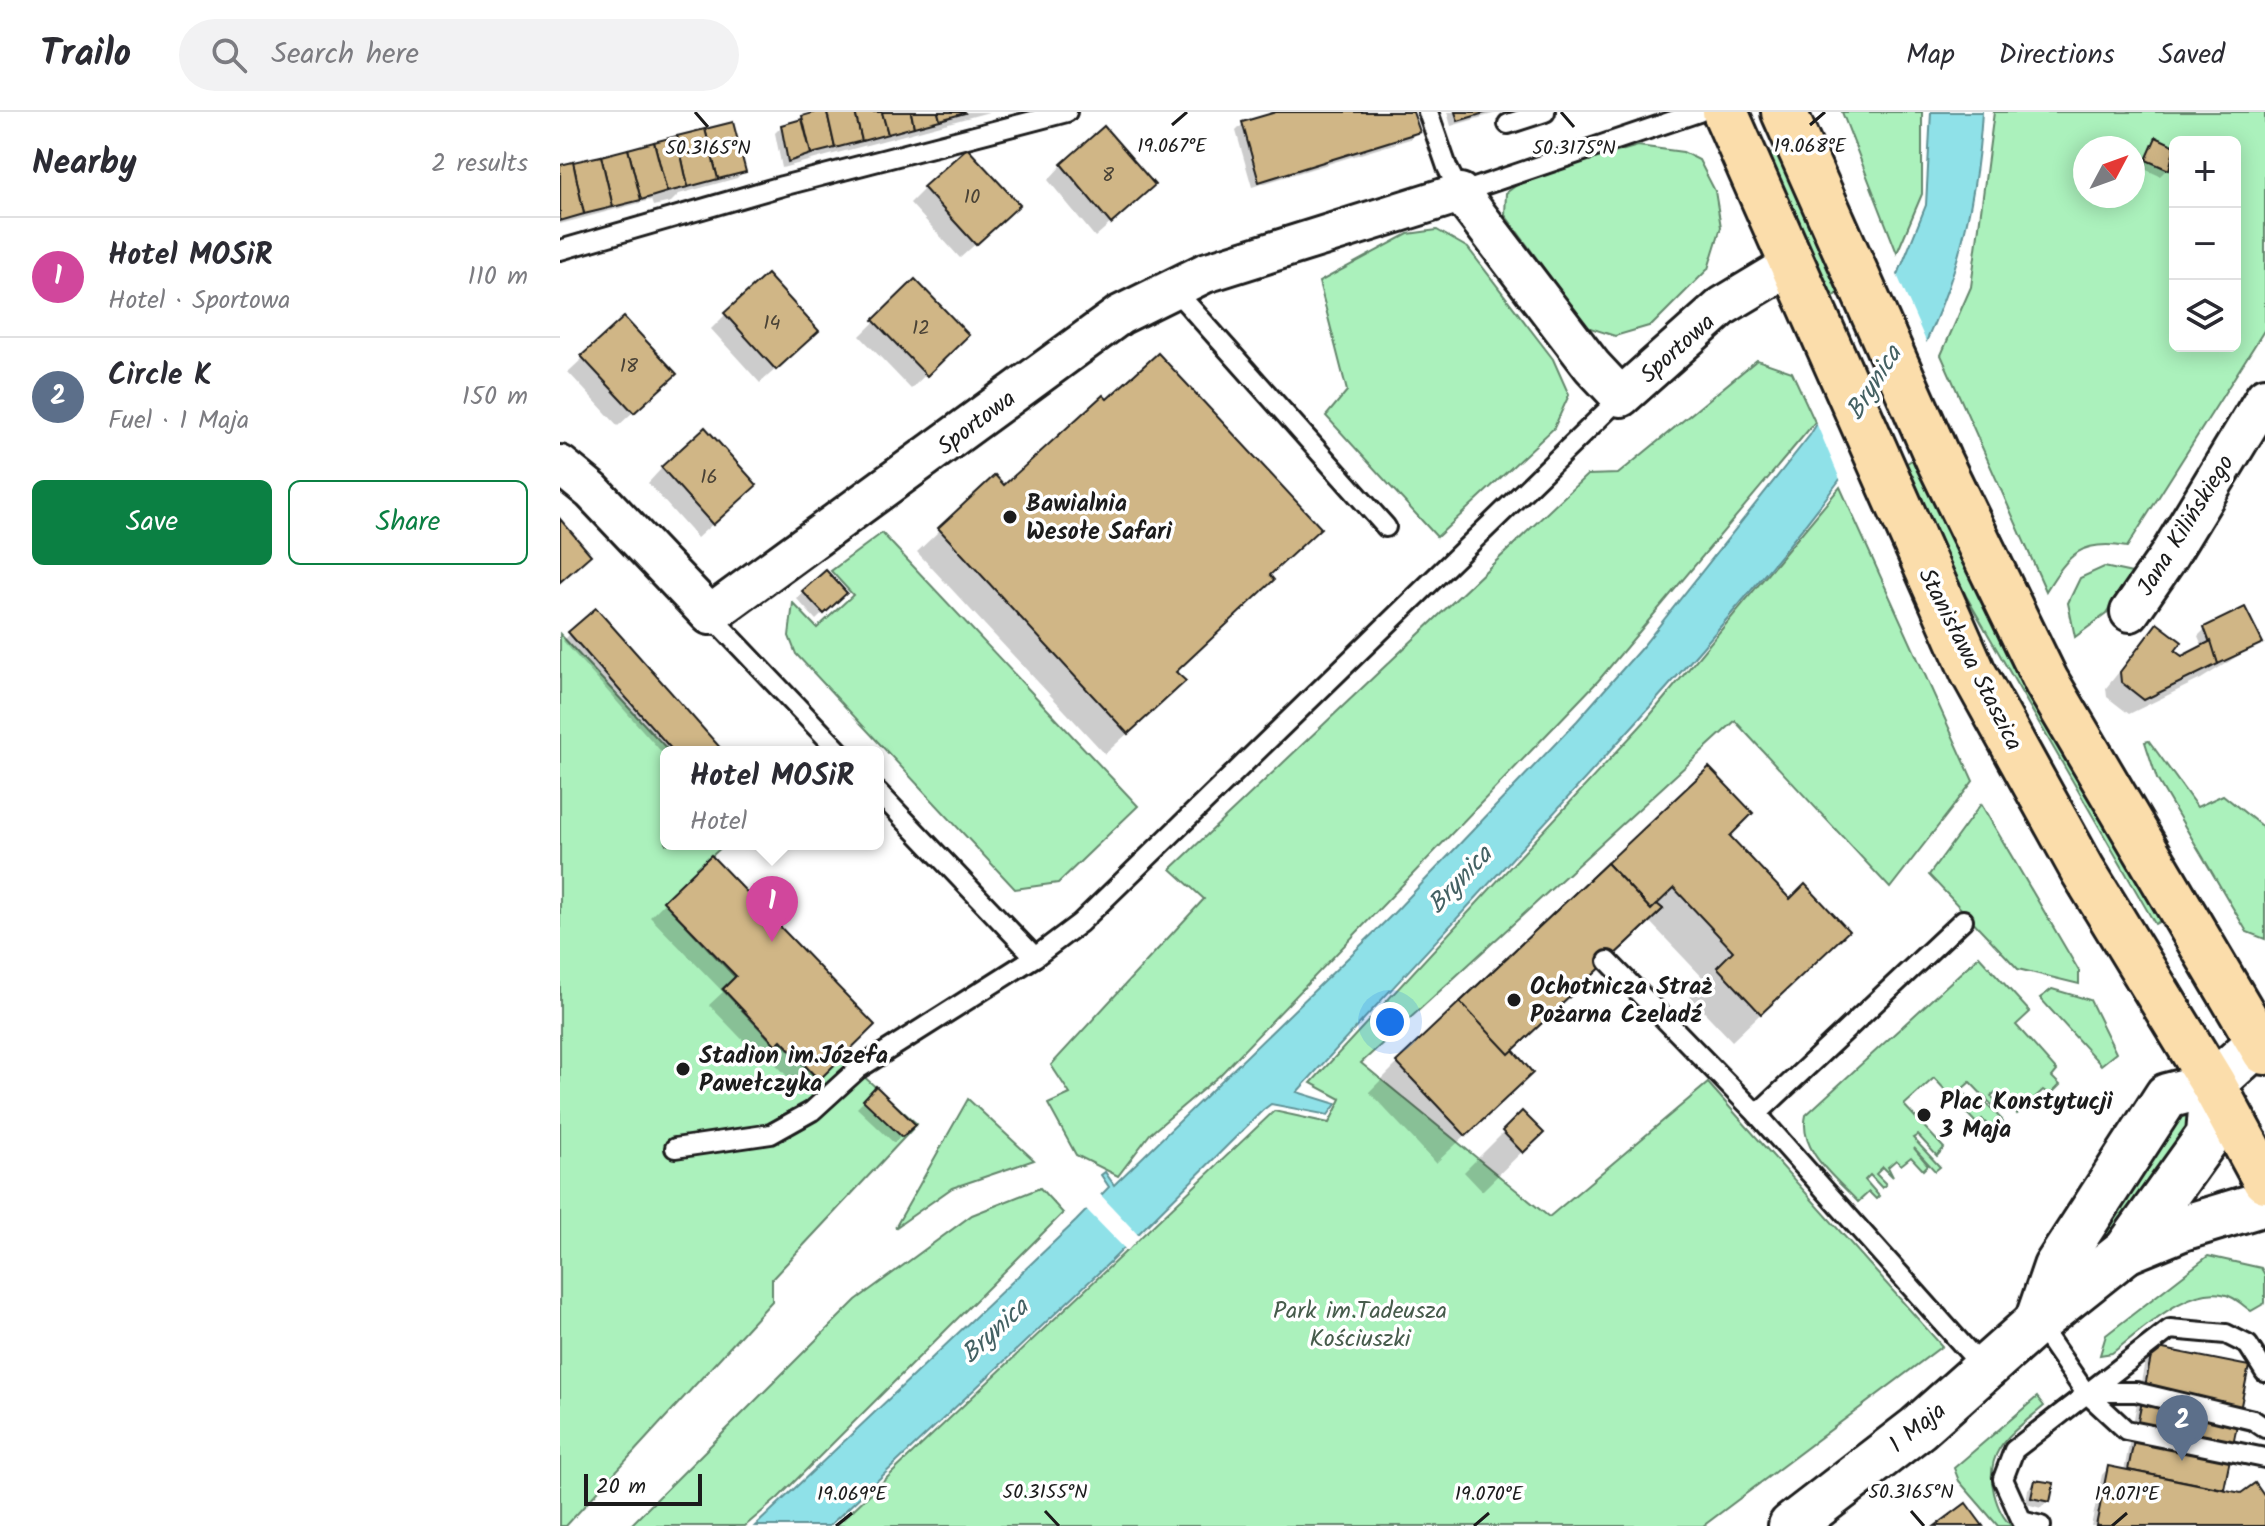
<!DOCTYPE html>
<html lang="en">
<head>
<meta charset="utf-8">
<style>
  :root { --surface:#fff; --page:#f2f2f3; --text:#2b2b33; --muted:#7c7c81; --line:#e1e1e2; --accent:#0b8043 }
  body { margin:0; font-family:Kalam,sans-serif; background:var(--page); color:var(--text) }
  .controls { position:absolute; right:24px; top:24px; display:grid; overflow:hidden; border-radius:12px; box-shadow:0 4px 20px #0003 }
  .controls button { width:72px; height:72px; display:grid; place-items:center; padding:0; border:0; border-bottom:2px solid var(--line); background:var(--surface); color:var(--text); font:40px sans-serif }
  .compass { position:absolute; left:1513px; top:24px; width:72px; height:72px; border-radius:50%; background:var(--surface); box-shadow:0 4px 20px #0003; rotate:49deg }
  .scale { position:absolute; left:24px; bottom:20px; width:118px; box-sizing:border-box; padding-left:8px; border:4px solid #1c1c1c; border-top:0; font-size:22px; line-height:28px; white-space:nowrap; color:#1c1c1c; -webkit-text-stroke:6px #fff; paint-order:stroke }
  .you { position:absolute; left:830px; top:910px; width:28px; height:28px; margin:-20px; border:6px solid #fff; border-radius:50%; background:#1a73e8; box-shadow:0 0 0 12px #1a73e833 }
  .badge { display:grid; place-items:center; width:52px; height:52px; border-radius:50%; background:var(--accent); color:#fff; font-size:26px; font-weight:700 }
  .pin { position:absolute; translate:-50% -66px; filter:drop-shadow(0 2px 4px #0008) }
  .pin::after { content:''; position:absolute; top:42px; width:28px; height:24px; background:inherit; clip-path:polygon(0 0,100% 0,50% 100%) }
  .popup { position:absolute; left:100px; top:634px; width:224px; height:104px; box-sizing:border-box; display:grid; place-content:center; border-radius:12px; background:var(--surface); filter:drop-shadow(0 2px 6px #0005); font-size:26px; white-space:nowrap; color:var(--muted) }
  .popup b { font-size:30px; color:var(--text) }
  .popup::after { content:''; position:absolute; left:50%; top:100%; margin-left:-16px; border:16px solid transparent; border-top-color:var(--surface) }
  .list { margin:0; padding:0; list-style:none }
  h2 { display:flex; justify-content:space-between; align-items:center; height:104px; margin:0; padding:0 32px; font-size:34px }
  h2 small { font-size:26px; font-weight:400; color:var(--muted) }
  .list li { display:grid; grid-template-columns:52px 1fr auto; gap:24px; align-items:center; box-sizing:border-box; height:120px; padding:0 32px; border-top:2px solid var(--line) }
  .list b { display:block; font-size:30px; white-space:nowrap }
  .list p { margin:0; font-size:26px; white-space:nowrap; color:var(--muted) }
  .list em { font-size:26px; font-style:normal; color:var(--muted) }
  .actions { display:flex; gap:16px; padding:24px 32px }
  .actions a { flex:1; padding:18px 0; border:2px solid var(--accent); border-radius:12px; text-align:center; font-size:28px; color:var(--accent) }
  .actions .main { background:var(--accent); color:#fff }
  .icon { flex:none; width:44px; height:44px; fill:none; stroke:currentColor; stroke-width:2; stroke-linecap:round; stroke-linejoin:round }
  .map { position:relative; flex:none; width:1705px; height:1414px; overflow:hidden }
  header { display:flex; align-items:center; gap:48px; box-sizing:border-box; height:112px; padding:0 40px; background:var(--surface); border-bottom:2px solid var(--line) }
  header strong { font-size:38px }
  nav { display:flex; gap:44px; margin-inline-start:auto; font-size:28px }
  .search { width:560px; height:72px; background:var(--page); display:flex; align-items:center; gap:20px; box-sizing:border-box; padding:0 28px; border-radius:44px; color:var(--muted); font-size:30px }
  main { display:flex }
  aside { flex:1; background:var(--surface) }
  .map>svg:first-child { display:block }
  .green { fill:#abf1bc; stroke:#64866c; stroke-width:2; fill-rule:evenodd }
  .water { fill:#8fe1e8; stroke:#619296; stroke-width:2 }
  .pier { fill:#fff }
  .shadow { fill:#0003 }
  .building { fill:#d0b686; stroke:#1c1c1c; stroke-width:2 }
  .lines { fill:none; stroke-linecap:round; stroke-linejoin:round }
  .lane-casing { stroke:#1c1c1c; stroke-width:24 }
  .street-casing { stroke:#1c1c1c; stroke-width:44 }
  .secondary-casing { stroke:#1c1c1c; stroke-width:50 }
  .primary-casing { stroke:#1c1c1c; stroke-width:50 }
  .lane { stroke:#fff; stroke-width:18 }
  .street { stroke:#fff; stroke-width:38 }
  .secondary { stroke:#fff; stroke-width:44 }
  .primary { stroke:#fbddab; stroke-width:44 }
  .ticks { fill:none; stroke:#1c1c1c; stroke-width:3 }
  .poi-dot { fill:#1c1c1c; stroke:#fff; stroke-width:3 }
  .labels { text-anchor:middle; stroke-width:7; stroke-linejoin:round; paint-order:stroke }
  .number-label { font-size:20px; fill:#494236 }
  .street-label { font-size:24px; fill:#1c1c1c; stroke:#fff }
  .poi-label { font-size:24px; font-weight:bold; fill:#1c1c1c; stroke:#fff; text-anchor:start }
  .park-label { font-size:24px; fill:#475c4c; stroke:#fff }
  .water-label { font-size:26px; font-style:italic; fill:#446163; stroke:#fff }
  .ticks-label { font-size:20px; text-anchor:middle; fill:#1c1c1c; stroke:#fff; stroke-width:7; stroke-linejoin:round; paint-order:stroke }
</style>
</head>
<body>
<header>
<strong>Trailo</strong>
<div class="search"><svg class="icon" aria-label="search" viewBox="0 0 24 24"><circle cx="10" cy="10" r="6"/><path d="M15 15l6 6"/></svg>Search here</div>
<nav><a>Map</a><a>Directions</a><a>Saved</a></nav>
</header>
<main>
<aside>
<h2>Nearby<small>2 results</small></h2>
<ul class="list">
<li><span class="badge" style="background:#d1479c">1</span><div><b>Hotel MOSiR</b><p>Hotel · Sportowa</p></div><em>110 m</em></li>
<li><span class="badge" style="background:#5c6f8a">2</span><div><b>Circle K</b><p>Fuel · 1 Maja</p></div><em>150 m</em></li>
</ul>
<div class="actions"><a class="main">Save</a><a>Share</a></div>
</aside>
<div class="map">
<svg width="1705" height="1414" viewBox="0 0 1705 1414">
  <rect width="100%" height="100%" fill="#fff"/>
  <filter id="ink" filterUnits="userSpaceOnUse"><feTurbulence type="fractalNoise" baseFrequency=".0125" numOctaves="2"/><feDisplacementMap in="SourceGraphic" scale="16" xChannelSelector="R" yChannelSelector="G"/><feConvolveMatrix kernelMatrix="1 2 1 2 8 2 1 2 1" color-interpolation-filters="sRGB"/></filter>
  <g filter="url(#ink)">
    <g class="green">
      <polygon points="1282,0 1362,0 1362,82 1337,141"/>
      <path d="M1434 0H1705V217L1567 435C1521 427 1509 442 1486 479L1381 243 1411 175ZM1615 30H1675V234H1615ZM1525 36H1573V84H1525Z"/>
      <polygon points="1078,34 1123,40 1139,48 1155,79 1161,115 1148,157 1092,213 1055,224 1027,215 945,103 946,81 966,66"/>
      <polygon points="1214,41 1225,53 1279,180 1270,189 1209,48 1209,42"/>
      <polygon points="877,118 908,136 993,247 1009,283 994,316 877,425 766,304 787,279 759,170 848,122"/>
      <polygon points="1197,248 1232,260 1255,310 1038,569 660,963 590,1022 558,1064 516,1043 488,992 510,982 491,953 644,787 611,757 1027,363 1058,362"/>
      <path d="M1355 346C1424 507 1518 655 1606 806L1595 812 1406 484 1344 353Z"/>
      <polygon points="1280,375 1413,669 1330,776 1175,609 801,951 989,1105 1148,971 1382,1234 1143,1414 276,1414 714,999 769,1011 781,987 751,971 1087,607"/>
      <polygon points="322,421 578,694 498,771 455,777 236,542 229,524 233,491 257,516 293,483 271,459"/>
      <polygon points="1544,455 1572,461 1546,502 1515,525 1508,491 1520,466"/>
      <polygon points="0,522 110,640 106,640 106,732 165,732 103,789 175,865 162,877 216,934 221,929 258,968 282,945 357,1012 212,1167 212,1189 6,1414 0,1414"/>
      <polygon points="1589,629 1637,695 1663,683 1705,717 1705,827 1687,820 1597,667 1585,630"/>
      <polygon points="1421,692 1519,859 1519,872 1458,857 1369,763"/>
      <path d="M1419 844 1470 900 1456 913 1497 959 1492 965 1500 973 1490 983 1483 978 1457 1002 1437 979 1431 984 1436 990 1432 993 1410 970 1401 978 1419 997 1426 991 1442 1008V1014L1434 1020 1422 1007 1417 1012 1374 966 1344 993 1384 1036 1377 1044 1358 1023 1353 1026 1380 1055 1375 1059 1354 1036 1368 1053 1363 1058 1351 1045 1341 1053 1336 1048 1328 1055 1333 1065 1323 1055 1316 1062 1326 1072 1322 1076 1310 1063 1305 1068 1319 1084 1316 1087 1309 1080 1298 1090C1275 1065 1238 1039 1246 1003Z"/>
      <polygon points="1492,877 1530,888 1556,941 1541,953 1480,886"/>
      <polygon points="408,987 474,1048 392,1076 335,1116"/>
      <polygon points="1633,1000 1633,1009 1535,1143 1530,1138 1621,1005"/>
      <polygon points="480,1076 503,1101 218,1386 185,1414 70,1414 296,1188 412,1103"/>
      <path d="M1648 1144 1701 1156 1705 1163V1191L1691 1199C1685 1195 1678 1188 1671 1185 1633 1167 1580 1220 1552 1241L1540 1243 1546 1223Z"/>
      <path d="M1477 1285 1484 1294C1454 1320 1423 1336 1434 1381 1437 1393 1442 1406 1452 1414H1438L1399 1369 1394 1356Z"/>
    </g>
    <path class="water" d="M1371 0H1422C1416 104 1391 188 1341 280 1331 299 1316 317 1303 335 1254 406 1198 471 1142 536 1010 687 872 832 737 980L776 992 768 1003 711 992 703 998 550 1150 269 1414H195L516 1109 549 1075 541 1063 545 1060 554 1073 831 804 1017 609 1083 534 1250 323 1319 210 1366 93Z"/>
    <g class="pier">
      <polygon points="1335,158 1368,234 1343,284 1282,372 1255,308 1315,208"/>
      <polygon points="538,1080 580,1125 567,1139 524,1095"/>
    </g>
    <g class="shadow">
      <polygon points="266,0 429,0 222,56 215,21 222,14"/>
      <polygon points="723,0 851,0 857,20 850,27 692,75 676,19 683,12"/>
      <polygon points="887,0 940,0 891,14"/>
      <polygon points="1596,28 1615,37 1607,57 1600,64 1580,55"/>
      <polygon points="502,53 578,87 535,125 488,68"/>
      <polygon points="0,54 184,59 177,66 119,82 111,90 93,94 91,88 0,112"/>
      <polygon points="365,76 442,108 400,146 350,91"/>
      <polygon points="355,170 406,223 351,277 300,224"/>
      <polygon points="166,202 242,234 200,271 151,217"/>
      <polygon points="64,208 99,276 58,314 8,260"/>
      <polygon points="102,356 179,388 137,426 88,371"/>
      <polygon points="435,366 444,375 708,464 614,560 601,591 545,642 357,440"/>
      <polygon points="265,460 284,481 256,508 237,487"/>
      <polygon points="1597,513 1612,539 1622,546 1643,536 1638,524 1645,517 1700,530 1641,567 1569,602 1547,585 1546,576"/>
      <polygon points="10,522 161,640 106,640 106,645 3,529"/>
      <polygon points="1167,724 1258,847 1172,929 1130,885 1146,869 1088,808 951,939 942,989 876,1051 809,980 838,951"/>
      <polygon points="150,746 312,913 243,981 205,941 200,946 149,893 163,880 90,805"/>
      <polygon points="316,977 353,1013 334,1031 297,996"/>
      <polygon points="962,1002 981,1021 922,1079 904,1060"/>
      <polygon points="1593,1237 1686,1256 1662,1379 1705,1387 1705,1414 1531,1414 1542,1363 1548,1356 1564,1359 1586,1244"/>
      <polygon points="1475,1370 1488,1389 1481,1396 1466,1392 1468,1377"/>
    </g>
    <g class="building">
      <polygon points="256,0 267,0 275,36 251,42 242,4"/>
      <polygon points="267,0 295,0 302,29 275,36"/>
      <polygon points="295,0 322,0 328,22 302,29"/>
      <polygon points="322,0 351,0 354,15 328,22"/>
      <polygon points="351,0 378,0 380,8 354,15"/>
      <polygon points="378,0 404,0 405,1 380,8"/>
      <polygon points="716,0 853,0 860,20 699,70 682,10"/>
      <polygon points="895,0 928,0 898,9"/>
      <polygon points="242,7 251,42 228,50 221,13"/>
      <polygon points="173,10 186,60 158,67 145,17"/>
      <polygon points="544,14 595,73 551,112 501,52"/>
      <polygon points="145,17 158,67 128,75 117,24"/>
      <polygon points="117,24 128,75 107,80 94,30"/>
      <polygon points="1596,25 1615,34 1609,58 1586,48"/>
      <polygon points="94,30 107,80 81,88 68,37"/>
      <polygon points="407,36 460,93 416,133 363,75"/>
      <polygon points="68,37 81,88 53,95 41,44"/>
      <polygon points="41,44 53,95 24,102 13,50"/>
      <polygon points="13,50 24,102 0,109 0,53"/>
      <polygon points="207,162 259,219 216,258 164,201"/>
      <polygon points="355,167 409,223 367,264 313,208"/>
      <polygon points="64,205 117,262 74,301 21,244"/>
      <polygon points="598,241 761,416 710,463 714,468 616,560 626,569 568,622 378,416 435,363 444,373 543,283 547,287"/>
      <polygon points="145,315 197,373 153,413 101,355"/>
      <polygon points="0,407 31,443 0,470"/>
      <polygon points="266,458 287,481 264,502 242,479"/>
      <polygon points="1685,495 1703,531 1658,552 1644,515"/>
      <polygon points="36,496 164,640 114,640 8,520"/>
      <polygon points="1597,511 1622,530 1615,539 1622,544 1651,529 1658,552 1584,588 1561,570 1560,560"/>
      <polygon points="1149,655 1193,701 1170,724 1230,787 1245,772 1289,819 1201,902 1157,855 1173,839 1114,776 1091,798 1047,751"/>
      <polygon points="151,743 315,913 259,968 221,928 216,933 163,877 176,864 103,789"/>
      <polygon points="1047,751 1091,798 1097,792 1103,797 953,938 973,961 906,1024 836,950"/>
      <polygon points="1047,751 1091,798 1097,792 1103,797 949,942 900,890"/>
      <polygon points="316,974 356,1013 342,1025 303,988"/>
      <polygon points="962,999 984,1021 963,1041 942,1019"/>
      <polygon points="1593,1235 1689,1254 1664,1377 1568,1358"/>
      <polygon points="1548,1354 1681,1381 1695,1371 1705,1385 1705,1414 1536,1414"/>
      <polygon points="1475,1368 1494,1371 1490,1390 1471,1386"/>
      <polygon points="1406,1391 1423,1414 1375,1414"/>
    </g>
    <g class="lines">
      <defs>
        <g id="lane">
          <polyline points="868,0 887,55 900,81 1139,0"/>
          <polyline points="948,12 985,0"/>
          <polyline points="0,138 222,74 507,0"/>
          <polyline points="614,177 826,415"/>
          <polyline points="150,503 280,640"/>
          <polyline points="318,680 475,845"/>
          <polyline points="1048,849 1197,1002 1425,1258"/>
          <polyline points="1197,1002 1403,808"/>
          <polyline points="115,1036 211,1022 252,999 298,957 475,845 520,811 1061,285"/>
          <polyline points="1477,1210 1525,1280 1566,1318 1705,1346"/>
          <polyline points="1525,1280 1576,1280 1693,1308 1705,1316"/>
          <polyline points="1481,1414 1462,1409 1443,1367 1454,1338 1610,1217 1666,1222 1688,1233 1705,1260"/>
        </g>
        <g id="street">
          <polyline points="0,353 32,379 150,503 560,203 645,161 900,81 1032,254 1061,285 1163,194 1231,153"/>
          <polyline points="1570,500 1608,445 1705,285"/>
        </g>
        <g id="secondary">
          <polyline points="1566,1139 1622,1116 1705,1091"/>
          <polyline points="1477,1210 1496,1155 1607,984 1653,972 1705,925"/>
          <polyline points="1231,1414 1358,1316 1477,1210 1566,1139 1649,1023 1653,972"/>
        </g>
        <g id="primary">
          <polyline points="1165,0 1413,560 1522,757 1653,972 1705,1068"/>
          <polyline points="1224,0 1379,349 1486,569 1705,940"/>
        </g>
      </defs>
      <use href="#lane" class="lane-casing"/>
      <use href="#street" class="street-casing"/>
      <use href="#secondary" class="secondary-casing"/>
      <use href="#primary" class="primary-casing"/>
      <use href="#lane" class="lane"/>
      <use href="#street" class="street"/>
      <use href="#secondary" class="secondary"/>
      <use href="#primary" class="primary"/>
    </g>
  </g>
  <path class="ticks" d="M135 0 148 15M1001 0 1014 15M612 13 627 0M1250 13 1265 0M485 1399 499 1414M1351 1399 1364 1414M276 1414 292 1401M914 1414 929 1401M1552 1414 1567 1401"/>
  <g class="poi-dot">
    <circle cx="450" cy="405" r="8"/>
    <circle cx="954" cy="888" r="8"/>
    <circle cx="123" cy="957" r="8"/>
    <circle cx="1364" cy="1003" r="8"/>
  </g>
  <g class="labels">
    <g class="number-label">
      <text x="548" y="69">8</text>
      <text x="412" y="91">10</text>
      <text x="212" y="217">14</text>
      <text x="361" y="222">12</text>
      <text x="69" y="260">18</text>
      <text x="149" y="371">16</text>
    </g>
    <g class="street-label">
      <text transform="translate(1117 236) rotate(-42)" y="8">Sportowa</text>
      <text transform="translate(416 310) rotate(-37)" y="8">Sportowa</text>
      <text transform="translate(1625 413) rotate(-58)" y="8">Jana Kilińskiego</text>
      <text transform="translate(1411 547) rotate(63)" y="8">Stanisława Staszica</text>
      <text transform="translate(1357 1315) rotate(-39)" y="8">1 Maja</text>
    </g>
    <g class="poi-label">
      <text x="466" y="399">Bawialnia<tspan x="466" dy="28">Wesołe Safari</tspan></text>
      <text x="970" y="882">Ochotnicza Straż<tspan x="970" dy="28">Pożarna Czeladź</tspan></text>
      <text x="139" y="951">Stadion im.Józefa<tspan x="139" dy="28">Pawełczyka</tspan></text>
      <text x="1380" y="997">Plac Konstytucji<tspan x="1380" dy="28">3 Maja</tspan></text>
    </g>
    <g class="park-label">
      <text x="800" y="1206">Park im.Tadeusza<tspan x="800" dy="28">Kościuszki</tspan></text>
    </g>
    <g class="water-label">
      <text transform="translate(1313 270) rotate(-58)" y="9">Brynica</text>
      <text transform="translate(899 767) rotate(-47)" y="9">Brynica</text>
      <text transform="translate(434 1218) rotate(-43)" y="9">Brynica</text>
    </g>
  </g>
  <g class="ticks-label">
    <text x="612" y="40">19.067°E</text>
    <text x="1250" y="40">19.068°E</text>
    <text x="148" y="42">50.3165°N</text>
    <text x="1014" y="42">50.3175°N</text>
    <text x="485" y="1386">50.3155°N</text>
    <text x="1351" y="1386">50.3165°N</text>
    <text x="292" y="1388">19.069°E</text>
    <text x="929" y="1388">19.070°E</text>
    <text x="1567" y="1388">19.071°E</text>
  </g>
</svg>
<div class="controls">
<button>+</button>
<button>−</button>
<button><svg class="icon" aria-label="layers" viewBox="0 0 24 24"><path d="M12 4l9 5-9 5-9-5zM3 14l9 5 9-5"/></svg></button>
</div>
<svg class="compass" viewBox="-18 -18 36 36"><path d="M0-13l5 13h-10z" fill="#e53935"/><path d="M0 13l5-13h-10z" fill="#7c7c81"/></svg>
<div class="scale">20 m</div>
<div class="you"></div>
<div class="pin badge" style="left:212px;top:830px;background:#d1479c">1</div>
<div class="popup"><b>Hotel MOSiR</b>Hotel</div>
<div class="pin badge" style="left:1622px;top:1349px;background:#5c6f8a">2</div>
</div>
</main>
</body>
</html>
